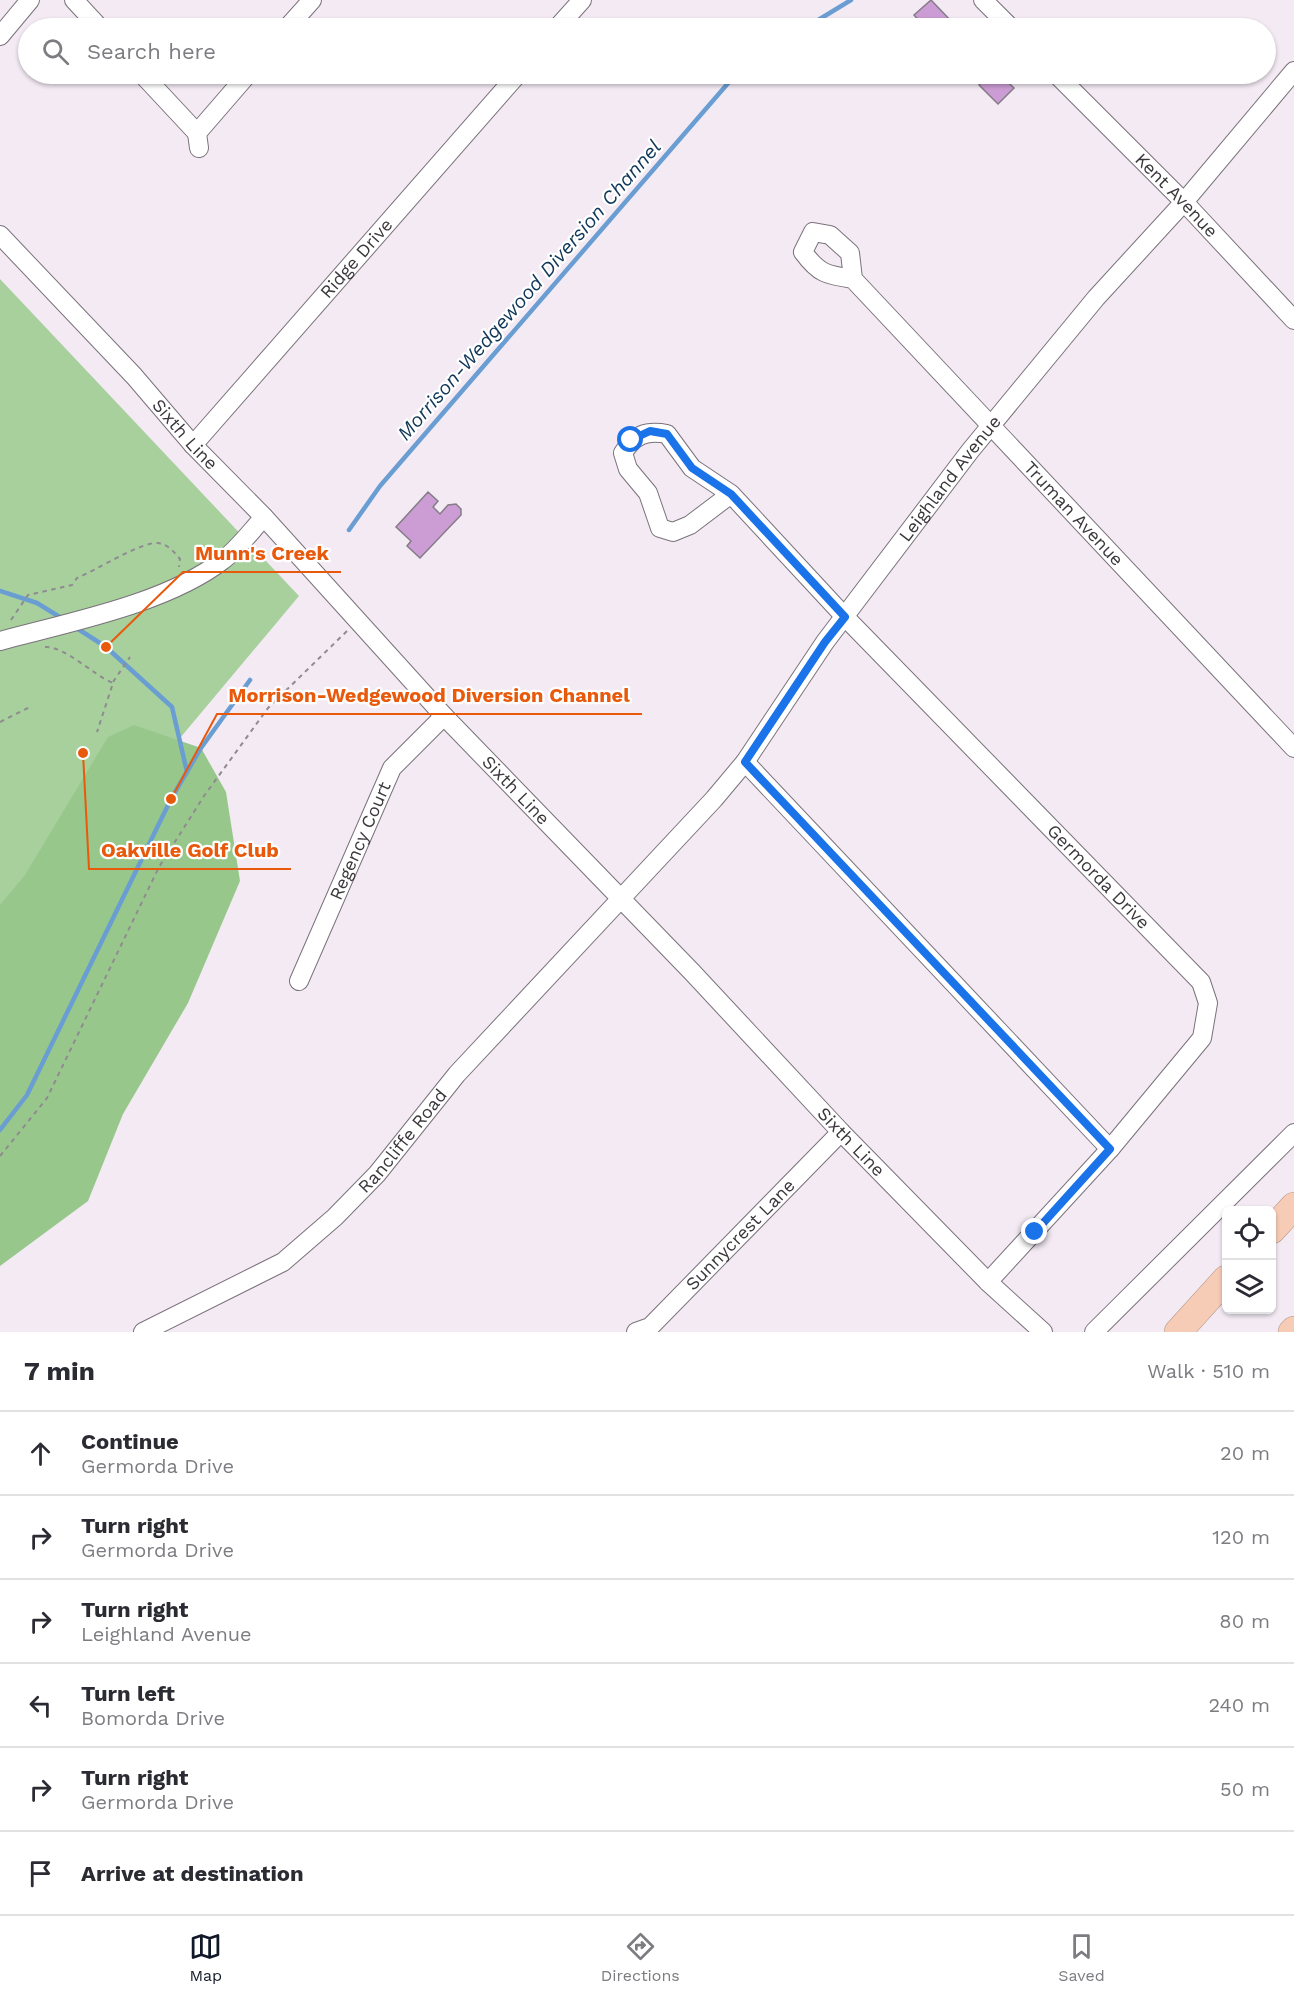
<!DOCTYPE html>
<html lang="en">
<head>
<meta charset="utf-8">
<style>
  :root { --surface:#fff; --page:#f7f7f7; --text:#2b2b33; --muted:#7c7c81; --line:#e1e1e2; --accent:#111827 }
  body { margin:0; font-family:"Work Sans",sans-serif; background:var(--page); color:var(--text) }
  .controls { position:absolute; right:18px; bottom:18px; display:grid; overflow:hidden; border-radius:9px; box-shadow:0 2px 4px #0004 }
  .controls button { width:54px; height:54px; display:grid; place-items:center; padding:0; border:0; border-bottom:2px solid var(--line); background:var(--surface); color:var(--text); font:30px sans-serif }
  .stop { position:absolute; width:18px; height:18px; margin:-14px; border:4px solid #1a73e8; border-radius:50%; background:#fff }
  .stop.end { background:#1a73e8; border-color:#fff; box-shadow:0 2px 6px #0008 }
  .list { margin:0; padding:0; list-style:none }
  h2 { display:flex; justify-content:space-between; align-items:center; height:78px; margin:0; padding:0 24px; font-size:26px }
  h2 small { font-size:20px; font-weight:400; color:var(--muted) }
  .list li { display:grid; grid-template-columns:39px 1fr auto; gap:18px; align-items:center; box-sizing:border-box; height:84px; padding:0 24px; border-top:2px solid var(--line) }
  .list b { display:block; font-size:22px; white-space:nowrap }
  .list p { margin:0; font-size:20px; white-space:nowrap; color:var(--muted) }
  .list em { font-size:20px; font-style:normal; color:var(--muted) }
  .icon { flex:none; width:33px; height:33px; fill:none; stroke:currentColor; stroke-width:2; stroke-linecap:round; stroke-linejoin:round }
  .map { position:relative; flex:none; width:1294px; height:1332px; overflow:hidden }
  .search { position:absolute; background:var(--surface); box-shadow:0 2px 4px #0004; left:18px; right:18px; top:18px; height:66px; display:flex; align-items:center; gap:15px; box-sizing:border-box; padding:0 21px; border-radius:33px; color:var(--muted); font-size:22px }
  .sheet { height:582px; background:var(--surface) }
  nav { display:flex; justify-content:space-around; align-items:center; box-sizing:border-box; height:84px; border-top:2px solid var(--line); background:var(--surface); font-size:16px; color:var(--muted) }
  nav a { display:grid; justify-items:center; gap:3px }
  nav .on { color:var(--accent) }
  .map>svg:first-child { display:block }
  .green { fill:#a7d09d }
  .forest { fill:#98c78c }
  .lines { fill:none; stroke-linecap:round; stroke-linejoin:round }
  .stream { stroke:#6a9ed2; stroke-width:4.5 }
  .building { fill:#cc9cd4; stroke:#847c86; stroke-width:1.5 }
  .minor-casing { stroke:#7a727b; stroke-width:20 }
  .highway-casing { stroke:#b5988b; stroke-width:28 }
  .path { stroke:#908a91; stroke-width:2; stroke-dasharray:4.5 4.5; stroke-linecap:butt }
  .minor { stroke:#fff; stroke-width:18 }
  .highway { stroke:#f7ccb6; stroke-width:27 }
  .route { stroke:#1a73e8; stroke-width:8 }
  .labels { text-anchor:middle; stroke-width:4.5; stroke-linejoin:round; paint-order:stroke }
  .street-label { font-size:18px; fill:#3b383c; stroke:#fff }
  .water-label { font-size:20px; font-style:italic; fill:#103759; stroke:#fff }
  .leader { fill:none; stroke:#e8590c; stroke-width:2 }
  .callout-dot { fill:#e8590c; stroke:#fff; stroke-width:2 }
  .callout-label { font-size:20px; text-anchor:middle; font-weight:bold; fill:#e8590c; stroke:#fff; stroke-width:4.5; stroke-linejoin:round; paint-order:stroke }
</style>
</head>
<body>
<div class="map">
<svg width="1294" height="1332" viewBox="0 0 1294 1332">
  <rect width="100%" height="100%" fill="#f3eaf4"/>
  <polygon class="green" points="0,279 299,596 0,953"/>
  <polygon class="forest" points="134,725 201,748 226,792 240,881 188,1003 123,1114 88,1201 0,1266 0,905 25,875 108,737"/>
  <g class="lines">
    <g class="stream">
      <polyline points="805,28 851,0"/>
      <polyline points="349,530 380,486 736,74"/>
      <polyline points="0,591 37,603 63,619"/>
      <polyline points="75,627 106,647 172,707 187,772"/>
      <polyline points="0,1130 27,1095 171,799 201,748 250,680"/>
    </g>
  </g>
  <g class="building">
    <polygon points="931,0 956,26 953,28 926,28 914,15"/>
    <polygon points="990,74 999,74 1014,88 998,104 979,85"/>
    <polygon points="428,492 438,501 433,507 440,514 448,505 456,504 461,509 461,515 420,558 407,546 411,541 396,527"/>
  </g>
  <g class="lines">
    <defs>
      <g id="minor">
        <polyline points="74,0 100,28"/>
        <polyline points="983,0 1011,28"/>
        <polyline points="287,28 312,0"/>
        <polyline points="557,28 582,0"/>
        <polyline points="0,36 30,0"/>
        <polyline points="142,74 197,133"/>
        <path id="s1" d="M1056 74 1184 202 1294 320"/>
        <polyline points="199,148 197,133 248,74"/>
        <path id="s2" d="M0 235 134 376 193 445 264 517 444 716 692 972 841 1132 988 1282 1043 1332"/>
        <path id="s3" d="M853 279 850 253 830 235 813 232 803 252C819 274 827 275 853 279L1294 748"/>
        <path id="s4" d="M193 445 518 74"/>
        <path id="s5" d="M731 494 690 525 673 532 660 528 648 493 628 469 623 453C634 435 646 430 667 434L692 468 731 494 845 617 1201 982 1208 1003 1202 1038 1110 1149 988 1282"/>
        <path d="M0 641C69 622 166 604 223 560 238 549 251 531 264 517"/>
        <polyline points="745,762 1110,1149"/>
        <path id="s6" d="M299 981 392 768 444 716"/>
        <path id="s7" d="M143 1332 283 1262 335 1217 377 1174 457 1074 714 799 745 762 825 642 970 451 1096 298 1184 202 1294 71"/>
        <path id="s8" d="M636 1332 650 1327 841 1132"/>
        <polyline points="1094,1332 1294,1133"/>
      </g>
      <g id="highway">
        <polyline points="1272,1230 1294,1206"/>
        <polyline points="1178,1332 1226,1279"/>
        <polyline points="1292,1332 1294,1330"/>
      </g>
    </defs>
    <use href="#minor" class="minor-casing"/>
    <use href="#highway" class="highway-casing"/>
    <g class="path">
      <path d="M11 620 28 595 72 585 77 578C95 571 142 541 158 543 169 545 174 552 180 559L179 567"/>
      <path d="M45 647C65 646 93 675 113 683L97 732"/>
      <polyline points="113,682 130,657"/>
      <polyline points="0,722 30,707"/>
      <polyline points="0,1156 47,1098 159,867 204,796 268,708 347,631"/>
    </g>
    <use href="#minor" class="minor"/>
    <use href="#highway" class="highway"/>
  </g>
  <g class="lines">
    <polyline class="route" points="631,440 650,431 667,434 692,468 731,494 845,617 825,642 745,762 1110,1149 1035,1232"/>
  </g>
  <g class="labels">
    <g class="street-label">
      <text dy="6" stroke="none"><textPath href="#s1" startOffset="171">Kent Avenue</textPath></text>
      <text dy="6" stroke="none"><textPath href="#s4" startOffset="248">Ridge Drive</textPath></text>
      <text dy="6" stroke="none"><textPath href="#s2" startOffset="272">Sixth Line</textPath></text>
      <text dy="6" stroke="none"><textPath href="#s7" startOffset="1188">Leighland Avenue</textPath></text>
      <text dy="6" stroke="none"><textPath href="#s3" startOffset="474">Truman Avenue</textPath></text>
      <text dy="6" stroke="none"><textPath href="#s2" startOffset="758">Sixth Line</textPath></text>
      <text dy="6" stroke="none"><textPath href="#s6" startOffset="153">Regency Court</textPath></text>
      <text dy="6" stroke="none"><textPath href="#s5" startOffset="840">Germorda Drive</textPath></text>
      <text dy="6" stroke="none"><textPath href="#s7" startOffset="327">Rancliffe Road</textPath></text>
      <text dy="6" stroke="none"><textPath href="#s2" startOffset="1244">Sixth Line</textPath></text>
      <text dy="6" stroke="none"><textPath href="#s8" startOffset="144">Sunnycrest Lane</textPath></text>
    </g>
    <g class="water-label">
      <text transform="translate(529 290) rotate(-49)" y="7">Morrison-Wedgewood Diversion Channel</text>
    </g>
  </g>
  <path class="leader" d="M106 647L183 572H341M171 799L217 714H642M83 753L89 869H291"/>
  <g class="callout-dot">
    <circle cx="106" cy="647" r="6"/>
    <circle cx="171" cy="799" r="6"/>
    <circle cx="83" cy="753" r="6"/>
  </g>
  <g class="callout-label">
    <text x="262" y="560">Munn's Creek</text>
    <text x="429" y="702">Morrison-Wedgewood Diversion Channel</text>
    <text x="190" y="857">Oakville Golf Club</text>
  </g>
</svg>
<div class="controls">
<button><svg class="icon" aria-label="locate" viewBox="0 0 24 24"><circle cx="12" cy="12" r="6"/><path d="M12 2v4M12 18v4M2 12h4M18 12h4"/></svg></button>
<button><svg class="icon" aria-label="layers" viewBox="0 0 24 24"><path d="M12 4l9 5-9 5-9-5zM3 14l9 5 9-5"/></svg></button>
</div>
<div class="stop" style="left:631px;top:440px"></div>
<div class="stop end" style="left:1035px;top:1232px"></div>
<div class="search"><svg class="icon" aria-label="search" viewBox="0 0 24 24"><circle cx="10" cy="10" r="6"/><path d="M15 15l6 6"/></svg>Search here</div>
</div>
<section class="sheet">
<h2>7 min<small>Walk · 510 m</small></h2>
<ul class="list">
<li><svg class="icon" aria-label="ahead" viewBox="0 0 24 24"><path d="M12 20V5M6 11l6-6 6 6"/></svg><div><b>Continue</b><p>Germorda Drive</p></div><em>20 m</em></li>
<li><svg class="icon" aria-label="right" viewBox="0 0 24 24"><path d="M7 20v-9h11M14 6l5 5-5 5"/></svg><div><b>Turn right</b><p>Germorda Drive</p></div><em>120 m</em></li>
<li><svg class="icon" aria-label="right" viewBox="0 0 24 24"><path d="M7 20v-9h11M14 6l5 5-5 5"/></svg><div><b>Turn right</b><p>Leighland Avenue</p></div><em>80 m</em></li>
<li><svg class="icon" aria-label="left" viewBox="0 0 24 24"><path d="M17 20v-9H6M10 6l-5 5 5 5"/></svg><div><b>Turn left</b><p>Bomorda Drive</p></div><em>240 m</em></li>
<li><svg class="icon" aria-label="right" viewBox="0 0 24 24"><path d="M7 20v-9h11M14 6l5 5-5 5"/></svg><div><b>Turn right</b><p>Germorda Drive</p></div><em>50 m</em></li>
<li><svg class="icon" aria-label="arrive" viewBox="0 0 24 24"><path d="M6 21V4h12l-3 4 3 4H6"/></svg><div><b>Arrive at destination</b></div></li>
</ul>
</section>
<nav>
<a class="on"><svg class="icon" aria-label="map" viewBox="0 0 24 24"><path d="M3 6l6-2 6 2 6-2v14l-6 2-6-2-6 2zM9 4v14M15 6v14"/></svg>Map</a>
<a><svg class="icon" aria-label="directions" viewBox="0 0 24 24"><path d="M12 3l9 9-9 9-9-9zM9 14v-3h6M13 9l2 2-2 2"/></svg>Directions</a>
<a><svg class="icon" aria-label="saved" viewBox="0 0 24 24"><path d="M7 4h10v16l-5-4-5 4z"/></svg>Saved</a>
</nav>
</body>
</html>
